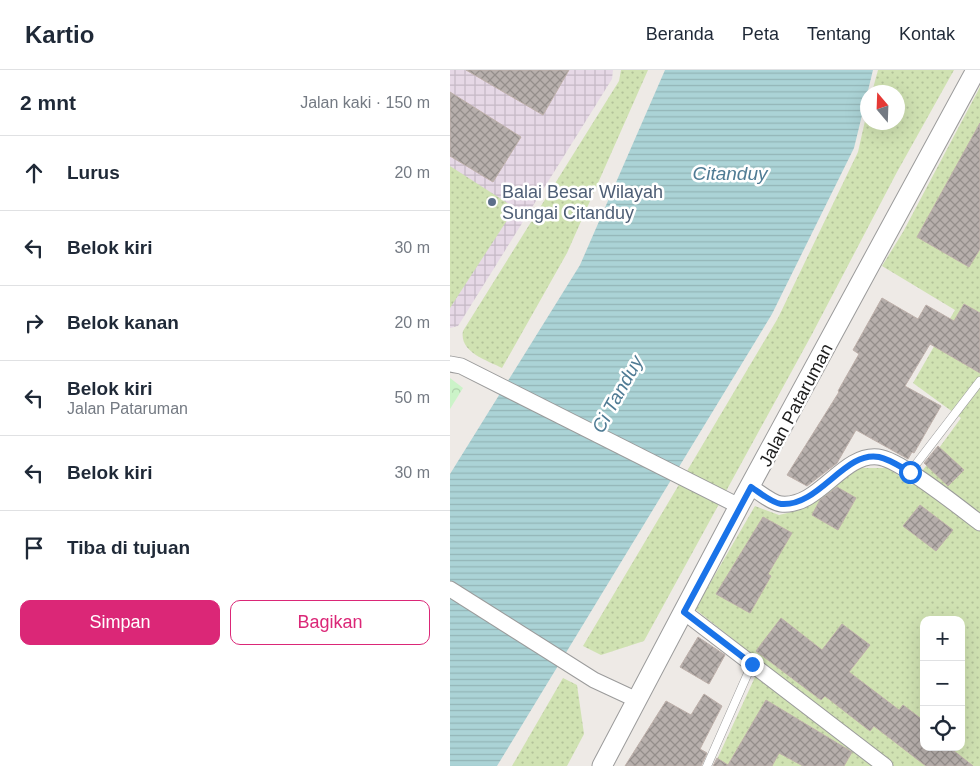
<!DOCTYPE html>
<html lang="id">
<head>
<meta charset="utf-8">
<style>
  :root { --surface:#fff; --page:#f6f6f7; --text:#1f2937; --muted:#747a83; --line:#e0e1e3; --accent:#db2777 }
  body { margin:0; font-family:Helvetica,sans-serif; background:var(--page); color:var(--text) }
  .controls { position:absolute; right:15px; bottom:15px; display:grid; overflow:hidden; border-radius:10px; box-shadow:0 5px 20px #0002 }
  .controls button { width:45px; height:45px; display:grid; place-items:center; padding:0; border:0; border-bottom:1px solid var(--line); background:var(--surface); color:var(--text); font:25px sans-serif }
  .compass { position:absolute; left:410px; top:15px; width:45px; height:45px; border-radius:50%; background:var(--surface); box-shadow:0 5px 20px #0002; rotate:341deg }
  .stop { position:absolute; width:15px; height:15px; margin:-11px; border:4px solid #1a73e8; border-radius:50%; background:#fff }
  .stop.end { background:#1a73e8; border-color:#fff; box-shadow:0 1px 5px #0008 }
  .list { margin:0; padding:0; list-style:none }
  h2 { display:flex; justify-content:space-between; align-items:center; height:65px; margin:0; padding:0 20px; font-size:21px }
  h2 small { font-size:16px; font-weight:400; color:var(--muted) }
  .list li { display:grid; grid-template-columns:32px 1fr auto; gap:15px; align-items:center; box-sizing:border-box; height:75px; padding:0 20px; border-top:1px solid var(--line) }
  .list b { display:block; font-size:19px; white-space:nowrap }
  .list p { margin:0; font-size:16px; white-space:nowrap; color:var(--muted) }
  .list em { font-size:16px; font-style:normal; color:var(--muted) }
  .actions { display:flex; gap:10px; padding:15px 20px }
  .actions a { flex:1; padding:11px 0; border:1px solid var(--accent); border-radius:10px; text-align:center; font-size:18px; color:var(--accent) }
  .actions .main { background:var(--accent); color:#fff }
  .icon { flex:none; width:28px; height:28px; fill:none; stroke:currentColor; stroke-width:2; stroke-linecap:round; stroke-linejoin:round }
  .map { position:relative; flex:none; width:530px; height:696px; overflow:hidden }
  header { display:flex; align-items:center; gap:30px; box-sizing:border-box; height:70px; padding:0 25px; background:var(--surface); border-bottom:1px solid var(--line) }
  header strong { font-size:24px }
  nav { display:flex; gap:28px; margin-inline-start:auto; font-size:18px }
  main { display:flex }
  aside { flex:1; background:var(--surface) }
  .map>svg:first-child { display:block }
  .industrial { fill:url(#industrial-grid) }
  .grass { fill:url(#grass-dots); fill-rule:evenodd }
  .park { fill:url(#park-crowns) }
  .water { fill:url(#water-rules) }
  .building { fill:url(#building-cross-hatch); stroke:#beb0aa }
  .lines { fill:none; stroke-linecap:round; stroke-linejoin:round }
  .service-casing { stroke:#9b9b9b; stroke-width:9 }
  .minor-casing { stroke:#9b9b9b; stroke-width:17 }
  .tertiary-casing { stroke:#9b9b9b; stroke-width:21 }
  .service { stroke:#fff; stroke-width:8 }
  .minor { stroke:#fff; stroke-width:15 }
  .tertiary { stroke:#fff; stroke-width:19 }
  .route { stroke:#1a73e8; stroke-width:6 }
  .service-dot { fill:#5c6f8a; stroke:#fff; stroke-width:2 }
  .labels { text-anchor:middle; stroke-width:5; stroke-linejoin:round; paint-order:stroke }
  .service-label { font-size:18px; fill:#4e5e75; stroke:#fff; text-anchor:start }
  .street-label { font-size:18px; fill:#1e1e1e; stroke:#fff }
  .water-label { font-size:19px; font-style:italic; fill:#4f7b94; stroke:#fff }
</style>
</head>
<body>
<header>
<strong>Kartio</strong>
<nav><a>Beranda</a><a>Peta</a><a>Tentang</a><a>Kontak</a></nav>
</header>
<main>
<aside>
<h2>2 mnt<small>Jalan kaki · 150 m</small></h2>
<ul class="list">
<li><svg class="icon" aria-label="ahead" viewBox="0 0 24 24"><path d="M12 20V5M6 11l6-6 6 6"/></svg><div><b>Lurus</b></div><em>20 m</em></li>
<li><svg class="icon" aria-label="left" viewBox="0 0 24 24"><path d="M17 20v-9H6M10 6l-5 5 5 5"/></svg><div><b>Belok kiri</b></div><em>30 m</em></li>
<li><svg class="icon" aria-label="right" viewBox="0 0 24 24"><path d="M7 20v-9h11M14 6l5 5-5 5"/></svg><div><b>Belok kanan</b></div><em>20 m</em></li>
<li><svg class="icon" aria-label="left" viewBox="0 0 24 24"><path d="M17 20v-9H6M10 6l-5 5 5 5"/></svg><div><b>Belok kiri</b><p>Jalan Pataruman</p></div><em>50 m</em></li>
<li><svg class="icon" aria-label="left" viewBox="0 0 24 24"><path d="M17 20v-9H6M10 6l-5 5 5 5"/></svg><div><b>Belok kiri</b></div><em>30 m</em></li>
<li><svg class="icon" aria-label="arrive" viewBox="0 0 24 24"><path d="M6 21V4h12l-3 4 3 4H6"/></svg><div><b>Tiba di tujuan</b></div></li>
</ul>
<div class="actions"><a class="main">Simpan</a><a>Bagikan</a></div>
</aside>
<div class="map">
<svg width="530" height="696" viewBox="0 0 530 696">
  <defs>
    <pattern id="industrial-grid" width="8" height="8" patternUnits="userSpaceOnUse" patternTransform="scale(1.25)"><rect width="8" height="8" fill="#e6d8e6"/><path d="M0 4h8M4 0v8" fill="none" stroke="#c5b9c5"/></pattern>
    <pattern id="grass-dots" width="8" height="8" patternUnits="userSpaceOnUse" patternTransform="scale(1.25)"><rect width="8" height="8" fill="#d0e2b2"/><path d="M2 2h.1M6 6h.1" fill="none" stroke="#b2c199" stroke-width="1.8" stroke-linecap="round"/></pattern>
    <pattern id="park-crowns" width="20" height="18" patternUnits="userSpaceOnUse" patternTransform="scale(1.25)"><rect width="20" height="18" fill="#cbf3c8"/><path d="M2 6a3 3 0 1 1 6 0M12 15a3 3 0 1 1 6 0" fill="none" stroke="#aed0ab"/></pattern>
    <pattern id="water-rules" width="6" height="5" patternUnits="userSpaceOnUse" patternTransform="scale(1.25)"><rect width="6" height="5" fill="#abd3d6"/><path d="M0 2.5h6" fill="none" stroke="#93b5b7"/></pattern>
    <pattern id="building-cross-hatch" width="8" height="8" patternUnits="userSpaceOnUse" patternTransform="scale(1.25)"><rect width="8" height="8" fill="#b7afac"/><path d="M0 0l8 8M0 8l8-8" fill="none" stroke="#948e8b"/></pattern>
  </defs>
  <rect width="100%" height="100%" fill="#eeeae6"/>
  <polygon class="industrial" points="0,0 163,0 162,9 8,256 0,258"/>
  <g class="grass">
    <path d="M171 0H198L117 183 52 298C36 290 9 282 13 261L169 11Z"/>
    <polygon points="428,0 504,0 447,102 361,266 194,571 151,585 133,576 328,248 408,82 417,42 418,52 448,52 448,22 422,22"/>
    <path d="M530 17V696H264L312 592 245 539 305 436 329 445 350 440 410 398H438L462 415 511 348 463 313 505 240 432 196 453 162ZM474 550H511V677H474Z"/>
    <polygon points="0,96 65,138 0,238"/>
    <polygon points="113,608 127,615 134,664 117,696 62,696"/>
  </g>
  <polygon class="park" points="0,308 13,318 0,339"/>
  <polygon class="water" points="215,0 423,0 404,78 322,244 47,696 0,696 0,404 130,195"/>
  <g class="building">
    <polygon points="16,0 119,0 93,45"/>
    <polygon points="0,22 71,67 43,112 0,86"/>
    <polygon points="530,53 530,179 519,197 467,167"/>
    <polygon points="432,228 468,249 476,235 504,251 514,234 530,243 530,303 480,274 455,316 491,336 464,383 462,382 458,389 406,360 387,393 357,416 337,405 389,322 388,321 409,284 403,280"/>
    <polygon points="488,376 514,400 498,416 474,393"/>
    <polygon points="387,417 406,428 388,460 362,445 370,430"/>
    <polygon points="470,435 503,460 486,481 453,456"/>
    <polygon points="313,447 342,463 318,504 321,506 300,543 266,524"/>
    <polygon points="331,548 372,580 392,554 420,575 399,602 449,640 453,635 474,651 474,677 499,677 523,696 476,696 424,656 420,661 375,626 371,630 306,581"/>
    <polygon points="248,567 275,585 259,614 230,597"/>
    <polygon points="254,624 272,636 250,679 257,683 251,696 175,696 216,631 241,645"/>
    <polygon points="316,630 402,682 394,696 353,696 329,683 322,696 263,696 267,688 278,695"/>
  </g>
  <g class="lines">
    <defs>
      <g id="service">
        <polyline points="460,402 530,311"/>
        <polyline points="257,696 302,594"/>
      </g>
      <g id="minor">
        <polyline points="0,294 11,296 289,436"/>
        <path d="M301 417C309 422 322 433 331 434 369 438 392 383 428 387 450 389 510 438 530 453"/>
        <polyline points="0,519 144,610 187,630"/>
        <polyline points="234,542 435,696"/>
      </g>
      <polyline id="tertiary" points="152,696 289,436 526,0"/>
    </defs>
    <use href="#service" class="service-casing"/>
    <use href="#minor" class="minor-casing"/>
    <use href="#tertiary" class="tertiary-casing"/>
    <use href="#service" class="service"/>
    <use href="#minor" class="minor"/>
    <use href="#tertiary" class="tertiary"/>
  </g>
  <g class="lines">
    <path class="route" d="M302 594 234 542 301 417C309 422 322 433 331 434 369 437 395 380 429 387 439 389 451 397 460 402"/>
  </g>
  <circle class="service-dot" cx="42" cy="132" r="5"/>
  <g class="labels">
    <g class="service-label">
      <text x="52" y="128">Balai Besar Wilayah<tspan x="52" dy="21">Sungai Citanduy</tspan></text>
    </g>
    <g class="street-label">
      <text transform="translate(346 335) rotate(-62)" y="6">Jalan Pataruman</text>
    </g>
    <g class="water-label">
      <text x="280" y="110">Citanduy</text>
      <text transform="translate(167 324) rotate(-61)" y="7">Ci Tanduy</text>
    </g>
  </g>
</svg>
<div class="controls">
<button>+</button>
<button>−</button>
<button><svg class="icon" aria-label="locate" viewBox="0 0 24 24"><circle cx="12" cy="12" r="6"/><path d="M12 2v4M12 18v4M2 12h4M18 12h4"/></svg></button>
</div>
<svg class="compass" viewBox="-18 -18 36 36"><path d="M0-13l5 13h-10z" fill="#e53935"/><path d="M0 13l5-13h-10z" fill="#747a83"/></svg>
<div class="stop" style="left:460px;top:402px"></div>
<div class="stop end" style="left:302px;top:594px"></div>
</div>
</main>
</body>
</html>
